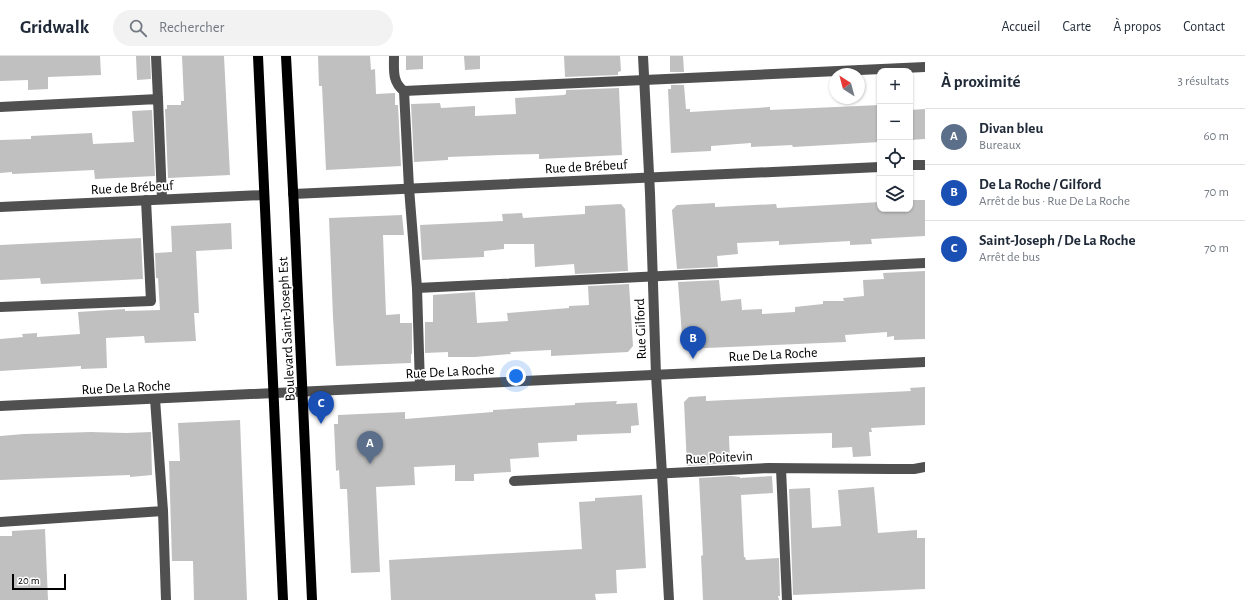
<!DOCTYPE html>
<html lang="fr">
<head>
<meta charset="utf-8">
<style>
  :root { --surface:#fff; --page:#f2f2f3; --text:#1f2937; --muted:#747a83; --line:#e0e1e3; --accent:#000 }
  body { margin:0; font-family:"Alegreya Sans",sans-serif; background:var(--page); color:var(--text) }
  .controls { position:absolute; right:12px; top:12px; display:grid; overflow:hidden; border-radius:8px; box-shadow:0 1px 3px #0004 }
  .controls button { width:36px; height:36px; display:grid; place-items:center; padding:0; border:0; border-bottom:1px solid var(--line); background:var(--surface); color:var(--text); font:20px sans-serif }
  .compass { position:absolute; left:829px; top:12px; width:36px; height:36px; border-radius:50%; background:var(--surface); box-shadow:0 1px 3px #0004; rotate:324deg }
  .scale { position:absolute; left:12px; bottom:10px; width:54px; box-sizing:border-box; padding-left:4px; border:2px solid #000; border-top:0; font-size:11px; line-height:14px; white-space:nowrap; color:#000; -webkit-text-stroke:3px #fff; paint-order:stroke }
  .you { position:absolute; left:516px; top:320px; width:14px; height:14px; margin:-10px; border:3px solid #fff; border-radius:50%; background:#1a73e8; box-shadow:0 0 0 6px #1a73e833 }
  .badge { display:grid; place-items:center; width:26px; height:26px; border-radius:50%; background:var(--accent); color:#fff; font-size:13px; font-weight:700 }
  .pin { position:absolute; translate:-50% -33px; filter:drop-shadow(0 1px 2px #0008) }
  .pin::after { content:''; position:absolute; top:21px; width:14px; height:12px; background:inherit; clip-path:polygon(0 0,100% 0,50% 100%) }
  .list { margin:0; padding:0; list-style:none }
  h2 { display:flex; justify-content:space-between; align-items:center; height:52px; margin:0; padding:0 16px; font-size:17px }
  h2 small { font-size:13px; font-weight:400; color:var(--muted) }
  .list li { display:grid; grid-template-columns:26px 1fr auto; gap:12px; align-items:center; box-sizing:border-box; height:56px; padding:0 16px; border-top:1px solid var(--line) }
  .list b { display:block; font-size:15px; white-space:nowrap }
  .list p { margin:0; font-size:13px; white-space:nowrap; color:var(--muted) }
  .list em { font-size:13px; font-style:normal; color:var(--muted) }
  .icon { flex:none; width:22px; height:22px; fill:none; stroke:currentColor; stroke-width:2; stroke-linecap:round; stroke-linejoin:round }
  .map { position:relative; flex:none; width:925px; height:544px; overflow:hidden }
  header { display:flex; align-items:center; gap:24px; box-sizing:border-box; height:56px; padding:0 20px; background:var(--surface); border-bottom:1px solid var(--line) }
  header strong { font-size:19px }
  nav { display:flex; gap:22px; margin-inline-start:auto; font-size:14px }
  .search { width:280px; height:36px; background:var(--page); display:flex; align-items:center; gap:10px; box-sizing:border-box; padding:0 14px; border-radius:22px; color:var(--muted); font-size:15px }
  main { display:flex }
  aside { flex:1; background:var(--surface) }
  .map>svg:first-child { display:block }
  .building { fill:#c0c0c0 }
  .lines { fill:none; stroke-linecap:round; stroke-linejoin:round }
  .minor { stroke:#505050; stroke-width:10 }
  .major { stroke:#000; stroke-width:10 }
  .labels { text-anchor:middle; stroke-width:3.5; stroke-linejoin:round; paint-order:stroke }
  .street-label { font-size:14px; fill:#000; stroke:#fff }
</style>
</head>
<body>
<header>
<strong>Gridwalk</strong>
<div class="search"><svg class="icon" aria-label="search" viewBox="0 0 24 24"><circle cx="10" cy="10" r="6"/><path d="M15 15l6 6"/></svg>Rechercher</div>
<nav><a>Accueil</a><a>Carte</a><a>À propos</a><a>Contact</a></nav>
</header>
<main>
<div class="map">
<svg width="925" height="544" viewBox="0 0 925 544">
  <rect width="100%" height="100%" fill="#fff"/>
  <g class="building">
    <polygon points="0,0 100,0 101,19 48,21 48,33 28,34 28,24 0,25"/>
    <polygon points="136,0 150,0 151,23 137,24"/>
    <polygon points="182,0 224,0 230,119 168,122 165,53 167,53 167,49 181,49 181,45 184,45"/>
    <polygon points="318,0 370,0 371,14 375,13 376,38 395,37 395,49 398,49 401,110 326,114 322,30 319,30"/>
    <polygon points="406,0 423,0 423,13 406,14"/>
    <polygon points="464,0 480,0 480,13 465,14"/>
    <polygon points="564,0 620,0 621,15 618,16 618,19 565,21"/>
    <polygon points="670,0 683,0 684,16 670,16"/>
    <polygon points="671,29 684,29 686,53 690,53 690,56 770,51 770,54 880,49 880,86 793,91 792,89 751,91 751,87 711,90 711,95 671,97 668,33 671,33"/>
    <polygon points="619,32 622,99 539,103 539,98 501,99 448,101 448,104 414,106 411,48 440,47 441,52 475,50 475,60 516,58 515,42 564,39 566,38 566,34"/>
    <polygon points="925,53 925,83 910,84 910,54"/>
    <polygon points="152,54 155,120 95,123 94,114 12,118 12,116 0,117 0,84 31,83 31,80 92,77 93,88 134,86 132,55"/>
    <polygon points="910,144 925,144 925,180 871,183 872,188 850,189 850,185 779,189 779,185 737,187 738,198 717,200 718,211 677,213 672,154 677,149 715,147 715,151 776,148 777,152 880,146 880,153 910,153"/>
    <polygon points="621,148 625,153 628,215 575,218 574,208 535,211 534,188 504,188 504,193 484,195 484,201 422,204 420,169 503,165 502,158 522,157 523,162 585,158 585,150"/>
    <polygon points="402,159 404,179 383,179 386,259 400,258 400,267 412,267 412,298 411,298 411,307 336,310 333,261 329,162"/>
    <polygon points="231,167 232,193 196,195 199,257 194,257 196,285 145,287 144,280 106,282 107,312 81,313 81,310 0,315 0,283 23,281 22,278 37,277 37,281 80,278 78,256 125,253 125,255 160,254 158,222 156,222 155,197 172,196 171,170"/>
    <polygon points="141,182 143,223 41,228 40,222 0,224 0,189"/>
    <polygon points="925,215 925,283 894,284 894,280 887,281 887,276 845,279 846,286 683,293 678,226 719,224 721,245 741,243 742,254 762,253 762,258 795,256 795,251 823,248 823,245 844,245 843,242 864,240 863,224 884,223 883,217"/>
    <polygon points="629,228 633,290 628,296 551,300 551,294 510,296 511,298 475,301 448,301 448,296 425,297 425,266 433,266 433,239 475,236 477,267 508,265 507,257 569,252 569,250 589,249 588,230"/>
    <polygon points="925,331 925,369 871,372 872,376 869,376 871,400 853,401 852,391 832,392 832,377 729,380 730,407 687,410 684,346 689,341 706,340 706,345 911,335 910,332"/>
    <polygon points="617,345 616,348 637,347 639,369 631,370 631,377 577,379 577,385 538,387 539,401 510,403 511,416 474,418 474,425 455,425 455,409 414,411 415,429 376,431 380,516 351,517 347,433 340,433 339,414 336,415 334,368 338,368 338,359 405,356 405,363 493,356 493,354 575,349 575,347"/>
    <polygon points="240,364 247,544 194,544 193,505 172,505 169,405 180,405 178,367"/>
    <polygon points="91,376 126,377 151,376 152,419 130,421 130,419 0,424 0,380 24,378"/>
    <polygon points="731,420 740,421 740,422 772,420 773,437 741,439 744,501 745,501 746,504 779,502 780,540 778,540 779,544 703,544 701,500 703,499 699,422"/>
    <polygon points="874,431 878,477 917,474 917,482 925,482 925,533 793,539 789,433 810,432 812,472 841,470 838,434"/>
    <polygon points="642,439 646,512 616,514 617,537 595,538 596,544 391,544 389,504 582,493 579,446 595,445 595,442"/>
    <polygon points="45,473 48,544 0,544 0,480 12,480 12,475"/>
  </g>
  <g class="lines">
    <g class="minor">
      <polyline points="156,0 158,43"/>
      <path d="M394 0C394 14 392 26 404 35L925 11"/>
      <polyline points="643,0 650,137 656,319 662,418 669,544"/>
      <polyline points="404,35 409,132 417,232 420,330"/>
      <polyline points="0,51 158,43 162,143"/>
      <polyline points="910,109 925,109"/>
      <polyline points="293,138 880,111"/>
      <polyline points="0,151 264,139"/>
      <polyline points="417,232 925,207"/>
      <polyline points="0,251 151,245 146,144"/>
      <polyline points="0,350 925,306"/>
      <polyline points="781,413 787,544"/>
      <polyline points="514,425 769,412 890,413 914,413 925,411"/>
      <polyline points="163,455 166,544"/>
      <polyline points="0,466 163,455 155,343"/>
    </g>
    <g class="major">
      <polyline points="258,0 283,544"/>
      <polyline points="286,0 294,153 312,544"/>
    </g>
  </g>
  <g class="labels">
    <g class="street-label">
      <text transform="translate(586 110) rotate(-3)" y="5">Rue de Brébeuf</text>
      <text transform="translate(132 131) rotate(-3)" y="5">Rue de Brébeuf</text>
      <text transform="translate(286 273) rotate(-93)" y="5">Boulevard Saint-Joseph Est</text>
      <text transform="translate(640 273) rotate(-92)" y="5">Rue Gilford</text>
      <text transform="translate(773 298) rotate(-3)" y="5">Rue De La Roche</text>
      <text transform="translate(450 315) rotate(-3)" y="5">Rue De La Roche</text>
      <text transform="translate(126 331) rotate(-3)" y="5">Rue De La Roche</text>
      <text transform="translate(719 401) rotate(-3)" y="5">Rue Poitevin</text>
    </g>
  </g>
</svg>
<div class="controls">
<button>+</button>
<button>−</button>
<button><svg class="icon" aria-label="locate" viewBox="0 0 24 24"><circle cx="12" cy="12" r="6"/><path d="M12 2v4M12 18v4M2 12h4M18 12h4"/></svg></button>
<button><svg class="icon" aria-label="layers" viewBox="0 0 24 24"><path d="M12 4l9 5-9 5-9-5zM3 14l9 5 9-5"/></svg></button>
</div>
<svg class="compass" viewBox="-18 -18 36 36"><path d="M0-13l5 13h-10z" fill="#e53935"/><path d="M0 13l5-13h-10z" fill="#747a83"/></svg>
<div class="scale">20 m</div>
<div class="you"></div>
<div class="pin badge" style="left:370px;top:408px;background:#5c6f8a">A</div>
<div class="pin badge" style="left:693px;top:303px;background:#1a4fb4">B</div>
<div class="pin badge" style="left:321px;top:368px;background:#1a4fb4">C</div>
</div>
<aside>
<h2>À proximité<small>3 résultats</small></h2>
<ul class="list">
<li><span class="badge" style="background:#5c6f8a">A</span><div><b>Divan bleu</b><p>Bureaux</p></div><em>60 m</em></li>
<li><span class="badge" style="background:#1a4fb4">B</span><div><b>De La Roche / Gilford</b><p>Arrêt de bus · Rue De La Roche</p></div><em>70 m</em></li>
<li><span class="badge" style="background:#1a4fb4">C</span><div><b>Saint-Joseph / De La Roche</b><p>Arrêt de bus</p></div><em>70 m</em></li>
</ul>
</aside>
</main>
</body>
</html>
